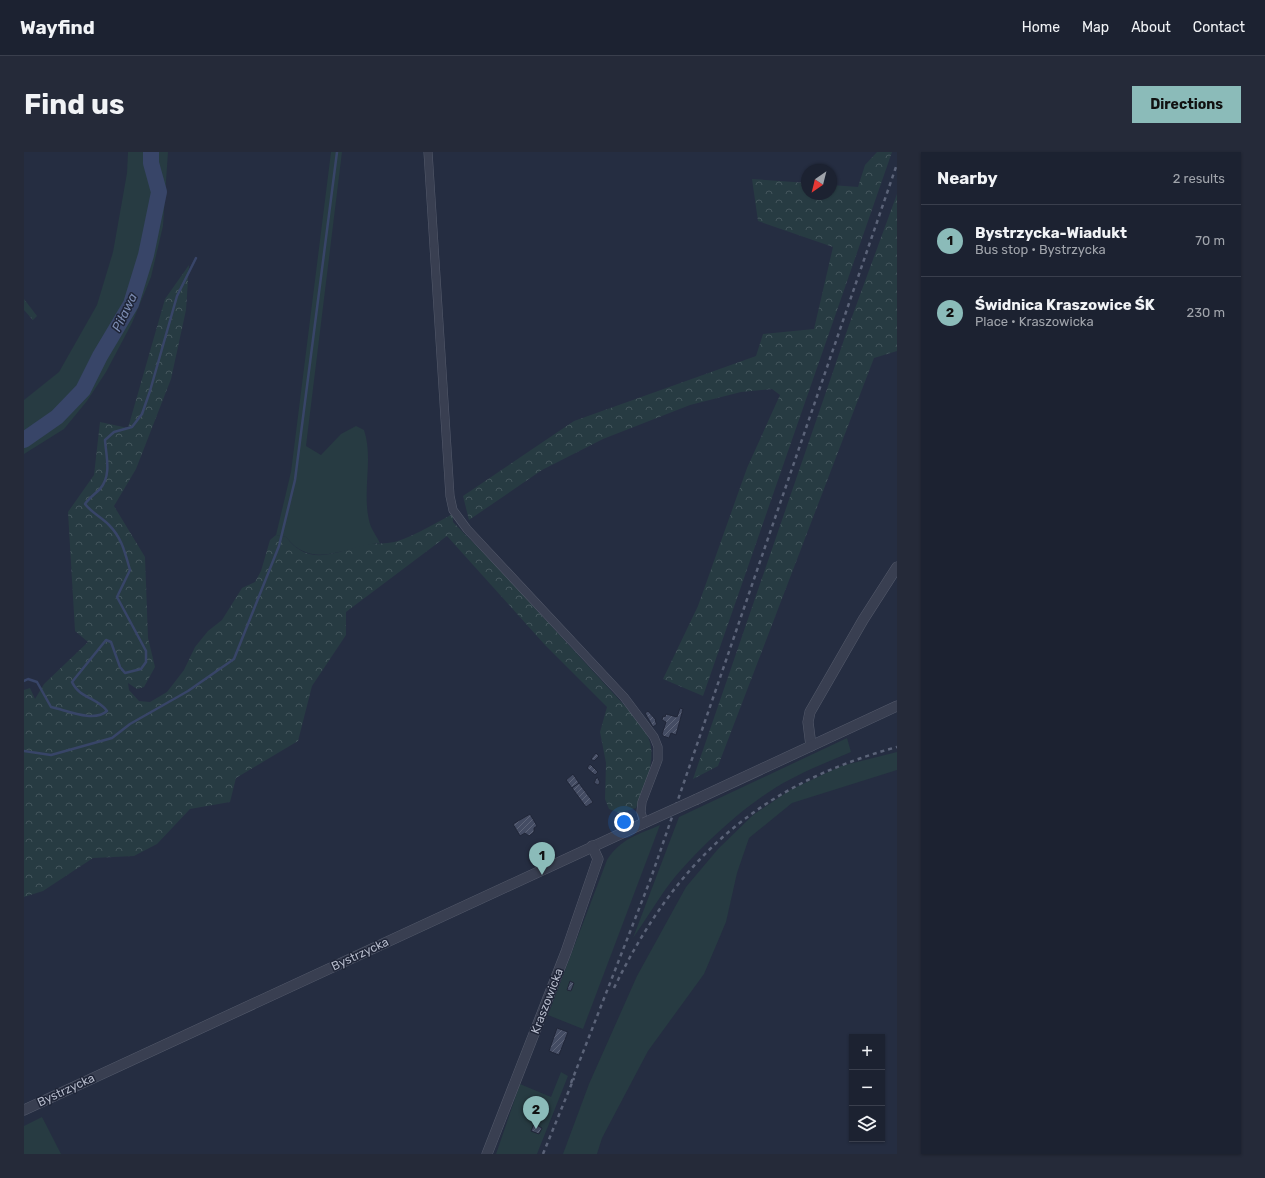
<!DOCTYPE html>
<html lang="en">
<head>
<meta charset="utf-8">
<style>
  :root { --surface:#1c2231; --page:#252a39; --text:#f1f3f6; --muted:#a0a4ab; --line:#3a3f4d; --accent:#8bbbb9 }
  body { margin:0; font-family:Rubik,sans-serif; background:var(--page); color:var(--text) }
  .controls { position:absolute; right:12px; bottom:12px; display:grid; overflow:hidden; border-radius:0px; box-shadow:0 1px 3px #0004 }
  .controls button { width:36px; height:36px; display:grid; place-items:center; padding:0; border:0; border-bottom:1px solid var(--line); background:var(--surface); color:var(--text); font:20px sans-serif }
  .compass { position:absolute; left:777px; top:12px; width:36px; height:36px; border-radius:50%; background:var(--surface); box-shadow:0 1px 3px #0004; rotate:215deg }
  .you { position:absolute; left:600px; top:670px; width:14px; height:14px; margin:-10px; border:3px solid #fff; border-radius:50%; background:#1a73e8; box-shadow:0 0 0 6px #1a73e833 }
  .badge { display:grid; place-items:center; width:26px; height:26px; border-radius:50%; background:var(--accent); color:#111; font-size:13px; font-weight:700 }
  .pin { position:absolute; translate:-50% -33px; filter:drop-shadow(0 1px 2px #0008) }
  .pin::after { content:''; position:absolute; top:21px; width:14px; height:12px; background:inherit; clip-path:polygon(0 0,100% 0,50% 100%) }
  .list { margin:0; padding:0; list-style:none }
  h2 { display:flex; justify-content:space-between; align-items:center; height:52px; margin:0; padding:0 16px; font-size:17px }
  h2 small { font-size:13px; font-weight:400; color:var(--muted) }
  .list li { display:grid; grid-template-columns:26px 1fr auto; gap:12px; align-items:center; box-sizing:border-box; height:72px; padding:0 16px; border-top:1px solid var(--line) }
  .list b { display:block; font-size:15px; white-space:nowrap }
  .list p { margin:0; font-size:13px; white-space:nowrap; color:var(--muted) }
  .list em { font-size:13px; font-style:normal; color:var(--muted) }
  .icon { flex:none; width:22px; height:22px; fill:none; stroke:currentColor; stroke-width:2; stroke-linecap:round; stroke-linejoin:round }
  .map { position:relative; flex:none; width:873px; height:1002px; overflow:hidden; border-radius:0px }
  header { display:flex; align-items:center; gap:24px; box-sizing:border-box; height:56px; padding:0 20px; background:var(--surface); border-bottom:1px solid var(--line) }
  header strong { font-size:19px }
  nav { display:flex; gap:22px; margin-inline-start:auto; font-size:14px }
  .intro { display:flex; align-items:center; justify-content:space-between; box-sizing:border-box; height:96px; padding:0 24px }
  h1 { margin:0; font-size:28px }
  .button { padding:10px 18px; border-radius:0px; background:var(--accent); color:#111; font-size:14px; font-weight:700 }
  main { display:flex; gap:24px; padding:0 24px }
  aside { flex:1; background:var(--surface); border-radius:0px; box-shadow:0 1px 3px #0004 }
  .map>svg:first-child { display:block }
  .grass { fill:#273b42 }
  .forest { fill:url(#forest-crowns) }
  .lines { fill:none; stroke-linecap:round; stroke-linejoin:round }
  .stream { stroke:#384568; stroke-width:2.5 }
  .river { stroke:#384568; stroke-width:16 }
  .building { fill:url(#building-hatch); stroke:#202638 }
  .minor-casing { stroke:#545a6b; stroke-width:9 }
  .tertiary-casing { stroke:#545a6b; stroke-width:11 }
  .minor { stroke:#393f51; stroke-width:8 }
  .tertiary { stroke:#393f51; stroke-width:10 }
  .rail { stroke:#5b6378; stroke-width:2.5; stroke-dasharray:4 4; stroke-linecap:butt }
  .tertiary-bridge-casing { stroke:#545a6b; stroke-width:11; stroke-linecap:butt }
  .tertiary-bridge { stroke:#393f51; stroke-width:10 }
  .labels { text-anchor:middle; stroke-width:3; stroke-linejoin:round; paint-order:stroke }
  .street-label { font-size:12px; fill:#b6bbcb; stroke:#1e2436 }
  .water-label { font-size:13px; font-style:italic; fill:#7c8cb2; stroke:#1e2436 }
</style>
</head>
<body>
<header>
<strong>Wayfind</strong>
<nav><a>Home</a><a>Map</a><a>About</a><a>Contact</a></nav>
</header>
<div class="intro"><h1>Find us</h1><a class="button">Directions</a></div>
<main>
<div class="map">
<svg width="873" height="1002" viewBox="0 0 873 1002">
  <defs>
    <pattern id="forest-crowns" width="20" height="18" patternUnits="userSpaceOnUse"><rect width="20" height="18" fill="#273b42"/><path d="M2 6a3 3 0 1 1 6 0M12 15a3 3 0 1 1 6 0" fill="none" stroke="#44555c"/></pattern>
    <pattern id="building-hatch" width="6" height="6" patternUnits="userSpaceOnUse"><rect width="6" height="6" fill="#444c63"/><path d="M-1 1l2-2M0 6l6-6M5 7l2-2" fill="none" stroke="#5d6478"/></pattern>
  </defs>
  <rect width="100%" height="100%" fill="#252d41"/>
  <g class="grass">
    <polygon points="104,0 144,0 139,74 127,125 108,171 82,220 63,249 40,277 0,302 0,248 35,220 73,153 89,100 103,21"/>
    <path d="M307 0H318L282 294 297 303 317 282 332 274 340 278C350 308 337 341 346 372 348 378 353 385 356 391 322 394 288 419 262 385L252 383 267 320Z"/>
    <path d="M823 586 827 600C799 612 770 623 745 640 712 661 664 706 641 738 630 754 620 770 609 786L655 665Z"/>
    <polygon points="873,600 873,618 768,651 725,686 713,721 702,770 680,822 624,899 578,986 573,1002 539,1002 565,932 613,824 662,735 694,697 729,663 766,638 817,614"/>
    <path d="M636 673 559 877 524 863 583 708C597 686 614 683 636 673Z"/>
    <polygon points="537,920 544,924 513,1002 472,1002 496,932 527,945"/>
    <polygon points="18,965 37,1002 0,1002 0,974"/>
  </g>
  <g class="forest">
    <polygon points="853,0 868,0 679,544 639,527 674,454 723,316 756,243 748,237 717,240 666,253 579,287 518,318 445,368 439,344 550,269 732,204 739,182 790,177 809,95 734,69 728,27 783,31 783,42 807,42 807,33 834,35 841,13"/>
    <polygon points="873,42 873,199 850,206 694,614 669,627 825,173"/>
    <path d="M165 113 162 158 147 227 112 317 90 354 121 405 124 486 131 515 120 535 113 537 104 531 105 538 115 549 126 550 143 540 160 518 171 495 184 479 198 468 218 436 231 430 237 419 246 388 252 383 262 385C287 418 315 397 346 392 355 391 365 392 374 389 392 383 411 371 429 362V370L472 414 612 566C616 572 621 578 624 585 634 607 620 635 612 656L595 661 585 657 581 647 582 611 576 580 583 555 521 493 423 384 322 460V483L288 534 274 589 212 626 206 650 166 657 133 692 110 704 69 706 19 739 0 745V538L6 536 11 547 20 532 64 490 51 479 44 360 70 323 76 270 104 276 141 147Z"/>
    <polygon points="0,147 13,164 9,168 0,158"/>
  </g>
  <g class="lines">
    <g class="stream">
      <path d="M0 529 4 527 13 530 27 555C42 558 70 571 83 559 74 546 55 546 48 530L82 488 87 490 96 515 101 521 117 517 122 510V499L93 445 106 418C101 401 98 386 85 373 77 365 68 361 61 352 65 346 71 342 76 337 88 323 82 304 81 288L90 280 108 275 118 262 126 239 153 144 172 106"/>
      <polyline points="0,599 27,603 88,586 106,572 164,539 210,507 255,394 271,328 313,0"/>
    </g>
    <polyline class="river" points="0,288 33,265 59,238 76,204 107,152 122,103 135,40 127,11 127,0"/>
  </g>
  <g class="building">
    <polygon points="656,556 659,557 652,583 647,581 645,586 639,584 638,582 642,570 638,568 639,564 641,565 642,562 653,565"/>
    <polygon points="624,559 632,568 631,569 633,572 629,575 621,561"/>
    <polygon points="572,601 575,604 570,609 567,607"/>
    <polygon points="566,612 574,620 571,623 563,616"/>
    <polygon points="549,622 555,631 548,636 542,628"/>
    <polygon points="573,625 576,630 574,633 570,631"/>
    <polygon points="555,631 569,650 562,655 548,636"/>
    <polygon points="506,662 513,674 510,676 510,680 505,684 501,681 496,684 489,672"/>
    <polygon points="546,829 550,831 547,839 543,838"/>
    <polygon points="533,876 544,880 535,903 525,899"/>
    <polygon points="510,972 518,976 515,982 507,979"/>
  </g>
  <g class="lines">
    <defs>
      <polyline id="minor" points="404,0 426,344 429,358 443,377 600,545 630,585 634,595 634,608 618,650 617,660 620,671"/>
      <g id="tertiary">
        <polyline points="787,594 784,570 786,560 839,468 873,415"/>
        <polyline points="673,647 873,554"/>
        <polyline points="0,958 620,671"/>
        <polyline points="463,1002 542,800 574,707 568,694"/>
      </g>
    </defs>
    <use href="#minor" class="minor-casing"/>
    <use href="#tertiary" class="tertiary-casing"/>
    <use href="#minor" class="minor"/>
    <use href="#tertiary" class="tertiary"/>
    <g class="rail">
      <path d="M590 836C653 707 734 633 873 595"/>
      <polyline points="547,931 627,726 873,12"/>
      <polyline points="519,1002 550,926"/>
    </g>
    <defs>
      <polyline id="tertiary-bridge" points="620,671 673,647"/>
    </defs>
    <use href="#tertiary-bridge" class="tertiary-bridge-casing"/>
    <use href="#tertiary-bridge" class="tertiary-bridge"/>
  </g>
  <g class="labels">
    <g class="street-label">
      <text transform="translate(336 802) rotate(-25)" y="4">Bystrzycka</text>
      <text transform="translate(523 849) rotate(-69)" y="4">Kraszowicka</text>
      <text transform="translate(42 938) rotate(-25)" y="4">Bystrzycka</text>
    </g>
    <g class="water-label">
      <text transform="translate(100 160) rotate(-64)" y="5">Piława</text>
    </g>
  </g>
</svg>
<div class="controls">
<button>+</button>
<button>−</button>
<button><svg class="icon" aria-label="layers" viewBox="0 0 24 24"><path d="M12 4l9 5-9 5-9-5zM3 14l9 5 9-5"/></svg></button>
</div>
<svg class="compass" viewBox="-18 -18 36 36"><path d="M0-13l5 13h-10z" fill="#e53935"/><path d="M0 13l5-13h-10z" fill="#a0a4ab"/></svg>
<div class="you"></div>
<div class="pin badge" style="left:518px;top:723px">1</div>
<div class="pin badge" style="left:512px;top:977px">2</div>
</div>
<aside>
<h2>Nearby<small>2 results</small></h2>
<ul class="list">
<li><span class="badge">1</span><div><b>Bystrzycka-Wiadukt</b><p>Bus stop · Bystrzycka</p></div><em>70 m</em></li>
<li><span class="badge">2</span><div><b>Świdnica Kraszowice ŚK</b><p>Place · Kraszowicka</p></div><em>230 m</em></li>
</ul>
</aside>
</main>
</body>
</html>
